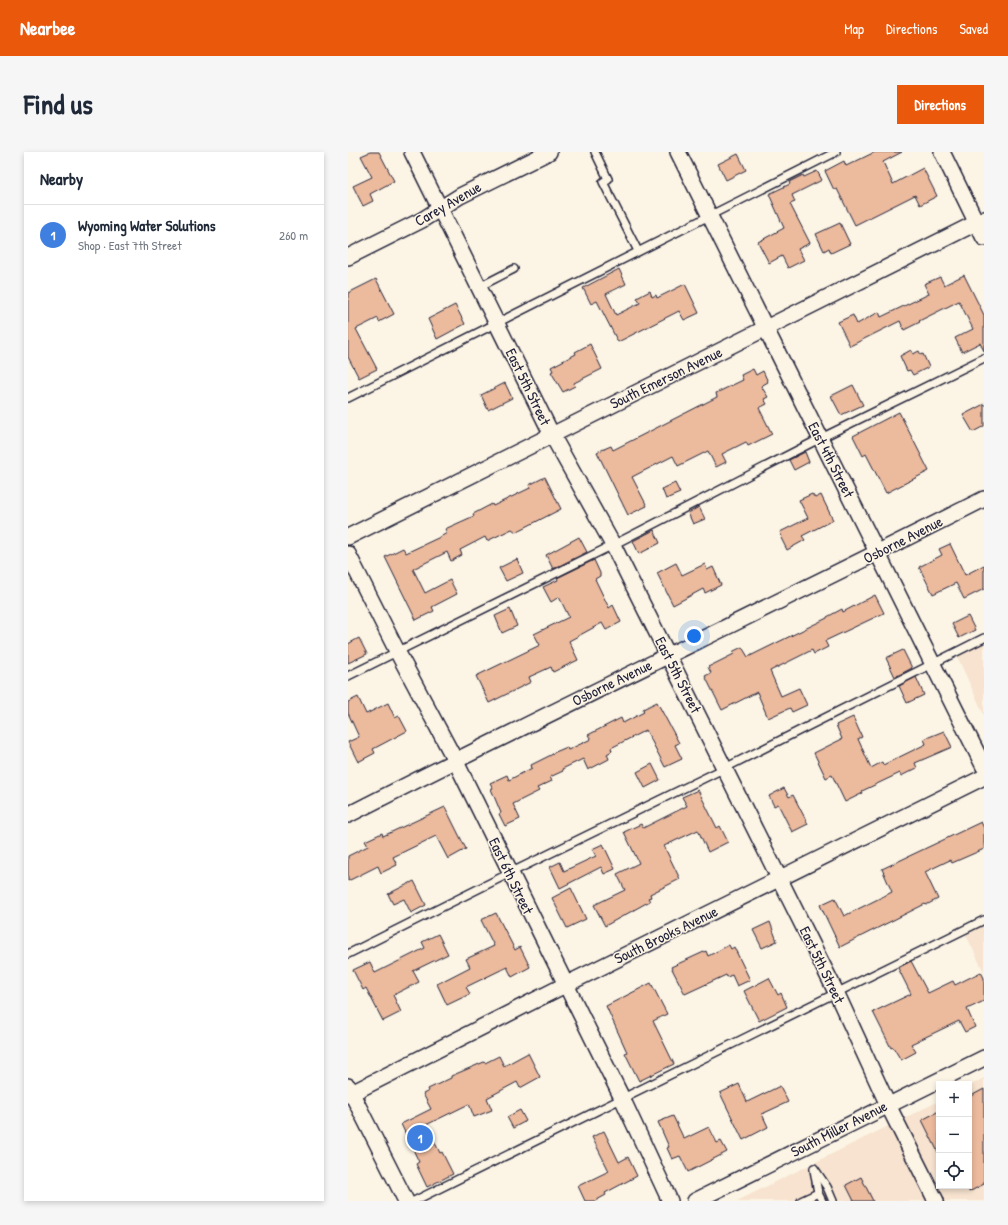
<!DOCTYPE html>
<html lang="en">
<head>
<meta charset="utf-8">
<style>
  :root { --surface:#fff; --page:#f6f6f7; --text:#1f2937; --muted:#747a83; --line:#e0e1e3; --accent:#ea580c }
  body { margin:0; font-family:"Patrick Hand",sans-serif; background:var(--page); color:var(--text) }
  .controls { position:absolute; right:12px; bottom:12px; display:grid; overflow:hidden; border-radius:0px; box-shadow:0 2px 6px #0003 }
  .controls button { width:36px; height:36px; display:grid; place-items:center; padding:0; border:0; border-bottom:1px solid var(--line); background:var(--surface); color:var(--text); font:20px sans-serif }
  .you { position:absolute; left:346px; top:484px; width:14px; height:14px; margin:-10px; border:3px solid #fff; border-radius:50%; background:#1a73e8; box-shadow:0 0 0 6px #1a73e833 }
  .badge { display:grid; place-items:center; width:26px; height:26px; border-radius:50%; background:var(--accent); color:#fff; font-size:13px; font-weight:700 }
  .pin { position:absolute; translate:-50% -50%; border:2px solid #fff; box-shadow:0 1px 4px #0006 }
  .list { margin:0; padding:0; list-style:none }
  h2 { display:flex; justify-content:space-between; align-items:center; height:52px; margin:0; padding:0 16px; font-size:17px }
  h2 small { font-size:13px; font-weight:400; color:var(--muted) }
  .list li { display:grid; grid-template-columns:26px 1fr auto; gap:12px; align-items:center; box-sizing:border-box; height:60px; padding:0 16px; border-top:1px solid var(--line) }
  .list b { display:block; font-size:15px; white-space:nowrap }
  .list p { margin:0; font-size:13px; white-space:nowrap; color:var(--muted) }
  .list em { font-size:13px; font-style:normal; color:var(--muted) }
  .icon { flex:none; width:22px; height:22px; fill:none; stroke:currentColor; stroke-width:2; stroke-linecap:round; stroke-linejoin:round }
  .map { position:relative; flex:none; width:636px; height:1049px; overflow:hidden; border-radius:0px }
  header { display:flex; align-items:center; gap:24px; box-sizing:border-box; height:56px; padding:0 20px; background:var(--accent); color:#fff }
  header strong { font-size:19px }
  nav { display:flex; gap:22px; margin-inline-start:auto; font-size:14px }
  .intro { display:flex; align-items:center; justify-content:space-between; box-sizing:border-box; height:96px; padding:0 24px }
  h1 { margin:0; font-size:28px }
  .button { padding:10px 18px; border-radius:0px; background:var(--accent); color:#fff; font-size:14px; font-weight:700 }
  main { display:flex; gap:24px; padding:0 24px }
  aside { flex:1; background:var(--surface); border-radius:0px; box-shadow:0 2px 6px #0003 }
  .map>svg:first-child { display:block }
  .built { fill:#f7e3cf }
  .building { fill:#ecba9d; stroke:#22223b }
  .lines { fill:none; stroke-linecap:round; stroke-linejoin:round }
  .service-casing { stroke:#22223b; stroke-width:10 }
  .minor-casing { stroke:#22223b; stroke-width:18 }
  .service { stroke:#fcf5e5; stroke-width:7 }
  .minor { stroke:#fcf5e5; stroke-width:15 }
  .labels { text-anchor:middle; stroke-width:3; stroke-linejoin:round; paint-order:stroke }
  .street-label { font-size:15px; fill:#22223b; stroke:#fcf5e5 }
</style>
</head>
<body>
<header>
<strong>Nearbee</strong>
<nav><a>Map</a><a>Directions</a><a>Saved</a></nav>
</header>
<div class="intro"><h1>Find us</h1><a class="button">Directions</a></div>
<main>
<aside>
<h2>Nearby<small></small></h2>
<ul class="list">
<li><span class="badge" style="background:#3f7fe0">1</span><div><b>Wyoming Water Solutions</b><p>Shop · East 7th Street</p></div><em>260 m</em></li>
</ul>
</aside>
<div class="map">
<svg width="636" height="1049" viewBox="0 0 636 1049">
  <rect width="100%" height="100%" fill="#fcf5e5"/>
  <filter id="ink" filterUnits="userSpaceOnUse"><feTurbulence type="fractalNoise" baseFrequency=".025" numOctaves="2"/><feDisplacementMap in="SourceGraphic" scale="8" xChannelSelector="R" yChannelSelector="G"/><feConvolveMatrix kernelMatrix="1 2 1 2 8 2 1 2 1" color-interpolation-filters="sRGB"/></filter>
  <g filter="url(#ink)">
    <g class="built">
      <polygon points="636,491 636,563 609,504"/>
      <polygon points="636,771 636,820 618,783"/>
      <polygon points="636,926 636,1049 389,1049 591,949 591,1034 621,1034 621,934"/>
    </g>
    <g class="building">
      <polygon points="22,0 31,0 46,29 22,42 25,49 15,54 5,34 24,25 13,4"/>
      <polygon points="527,0 554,0 535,10 545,32 575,16 589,44 572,53 567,43 507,73 489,37 486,38 477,19 496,9 498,14"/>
      <polygon points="390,2 398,18 378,28 370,12"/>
      <polygon points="469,19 474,28 444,43 447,50 442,52 462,91 450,97 456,108 440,116 434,104 421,111 410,90 436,76 421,42 442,32 441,30 455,23 456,25"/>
      <polygon points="492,71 502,92 483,101 481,96 476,99 468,82"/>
      <polygon points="271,117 278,132 258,142 268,163 292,151 289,146 302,139 304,145 308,143 309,146 337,132 351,161 336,168 331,159 270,190 249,149 243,152 235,136"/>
      <polygon points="616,123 636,163 636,199 632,191 614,200 607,186 625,177 611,149 571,169 572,170 556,178 552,169 502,194 490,170 505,163 509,172 531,160 533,165 581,142 576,132 592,125 596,133"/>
      <polygon points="28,127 46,162 31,170 30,166 8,177 29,217 11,226 0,205 0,141"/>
      <polygon points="107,153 117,172 89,187 80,167"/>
      <polygon points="242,192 254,217 226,231 227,234 215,240 203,220 205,219 203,215 228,202 227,200"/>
      <polygon points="563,198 565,202 571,199 573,203 575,202 581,215 565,223 562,218 559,219 552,204"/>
      <polygon points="405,217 408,223 415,219 420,230 413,234 420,245 416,247 419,252 411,256 424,282 400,294 398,290 374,302 378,310 368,315 360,299 330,314 325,304 284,325 299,354 280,363 249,300 263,294 265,298 369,245 368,241 395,228 393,223"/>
      <polygon points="157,231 164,246 140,258 133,243"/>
      <polygon points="505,233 515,253 493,263 483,244"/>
      <polygon points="636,252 636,274 625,280 615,263"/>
      <polygon points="551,260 581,319 538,341 518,302 515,304 505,284"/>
      <polygon points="457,300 461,310 446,318 441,308"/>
      <polygon points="197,325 213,357 168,380 164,377 139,389 137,385 112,398 114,403 103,409 99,400 65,417 77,441 102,428 109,442 84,455 86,459 68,468 37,405 55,396 58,401 92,385 99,381 97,377 126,364 125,362 144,352 145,354 182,336 181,333"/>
      <polygon points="327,331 332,341 318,347 314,337"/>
      <polygon points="464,342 467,346 473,343 485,368 454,384 457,388 439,398 433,386 434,385 432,380 460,366 451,348"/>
      <polygon points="351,355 357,367 345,372 340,361"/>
      <polygon points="306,378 312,391 291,402 285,389"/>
      <polygon points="231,385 239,400 205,417 198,403"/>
      <polygon points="602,392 617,423 636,413 636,437 616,447 608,431 585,442 571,415 594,403 591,397"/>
      <polygon points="169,407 175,421 158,429 151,416"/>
      <polygon points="246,408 252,421 252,424 247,427 261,456 265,453 273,470 258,478 254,471 221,489 230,508 205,520 203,515 181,525 183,530 141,551 128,524 192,493 186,482 221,465 211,445 203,450 195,435 210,428 209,426"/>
      <polygon points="328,411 334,423 357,412 359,418 365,415 373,433 357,441 355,437 325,453 309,421"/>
      <polygon points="527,443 536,461 477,489 480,495 466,502 464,498 422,519 433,544 451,536 459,553 444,560 442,556 420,566 409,540 374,558 357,524 363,521 360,515 386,502 384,500 394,495 400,505 479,466 479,465 494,457 495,460"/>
      <polygon points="162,457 169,474 154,481 147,464"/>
      <polygon points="620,464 627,478 611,486 604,472"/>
      <polygon points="11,486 19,502 0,511 0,492"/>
      <polygon points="555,498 564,516 547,525 538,506"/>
      <polygon points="568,525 576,543 559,551 551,534"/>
      <polygon points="10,545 18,562 40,551 47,566 51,564 59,579 25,597 27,601 10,610 0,590 11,585 0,561 0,550"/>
      <polygon points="309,550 331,591 327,593 334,607 317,615 298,578 263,596 264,599 259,602 261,607 240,618 235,607 214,617 215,619 202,625 204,629 189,636 191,639 165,652 172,667 157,674 151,662 153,661 143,637 145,636 142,631 159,623 161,628 184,616 183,613 205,602 205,601 219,595 220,598 243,587 240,583 273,566 275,571 296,560 295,557"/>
      <polygon points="505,565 514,585 510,587 523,616 534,610 535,613 578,592 576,587 596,579 604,595 567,611 569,616 553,624 552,621 514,639 515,641 497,650 484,623 478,626 466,601 494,587 488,573"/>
      <polygon points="304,612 312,628 297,636 289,620"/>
      <polygon points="436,636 441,645 445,643 460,672 444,680 430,652 426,654 421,644"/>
      <polygon points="350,638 369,676 372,674 380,690 360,700 350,678 316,694 332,727 302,742 303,745 300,746 302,749 257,774 246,753 277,738 269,722 291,711 276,680 293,672 295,676 339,654 334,645"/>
      <polygon points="97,655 118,697 100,707 88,684 45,705 49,713 33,721 30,714 0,729 0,704 20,694 17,689 34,681 35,684"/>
      <polygon points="633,670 636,676 636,697 604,711 602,708 577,720 590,747 578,753 577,752 492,795 472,753 487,746 496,764 544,740 534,717"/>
      <polygon points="255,692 267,717 256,722 253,715 212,736 202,715 212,710 216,719 248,704 244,697"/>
      <polygon points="66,729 78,753 63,761 56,747 45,752 40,742"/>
      <polygon points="223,736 238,767 219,776 204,746"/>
      <polygon points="148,761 167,798 172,795 182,815 164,825 159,815 118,835 122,842 99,853 89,832 122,815 118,807 146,794 133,768"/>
      <polygon points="422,770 429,789 414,796 405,778"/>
      <polygon points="90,782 100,802 65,819 71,830 45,843 53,860 35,869 18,836 15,838 5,818 22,810 27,821 77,796 74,790"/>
      <polygon points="381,793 383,797 386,795 402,828 389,834 384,823 379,825 378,823 337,842 323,815 358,799 360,804"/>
      <polygon points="563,809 580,841 605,829 607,833 633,820 636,826 636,849 619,857 627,875 617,880 611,869 563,892 568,900 553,908 545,895 543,896 525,860 563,842 550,816"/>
      <polygon points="421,826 430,843 433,841 439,855 411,869 396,839"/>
      <polygon points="303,831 319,862 305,869 326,912 291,929 277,901 279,900 258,854"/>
      <polygon points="180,901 192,925 172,936 169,930 139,946 144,958 126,965 121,952 78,973 92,1001 94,1000 105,1022 79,1035 68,1012 71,1010 53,972 83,957 75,942 81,939 80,937 103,926 103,924 136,910 137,911 151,904 156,914"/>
      <polygon points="391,932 399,950 432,934 440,950 414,962 420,975 395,988 372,941"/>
      <polygon points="636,937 636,1032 621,1040 621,945"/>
      <polygon points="172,958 178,969 165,976 159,965"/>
      <polygon points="591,959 591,1002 574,968"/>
      <polygon points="325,964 336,987 361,975 369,991 373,989 379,1000 340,1020 332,1004 324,1007 319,996 321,995 310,970"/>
      <polygon points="256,979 271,1010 280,1005 289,1024 257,1041 258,1043 247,1049 237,1049 230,1034 261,1019 244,985"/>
      <polygon points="513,1025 525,1049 506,1049 498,1033"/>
    </g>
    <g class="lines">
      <defs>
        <g id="service">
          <polyline points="247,0 260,27 255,30 290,99"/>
          <polyline points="131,135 166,117"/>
          <polyline points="0,246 488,0"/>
          <polyline points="0,524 265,393 473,286 636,206"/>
          <polyline points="0,802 162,721 377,616 636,486"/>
          <polyline points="466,1016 479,1035 485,1049"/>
          <polyline points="466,1018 470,1041 474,1049"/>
          <polyline points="66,1049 636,768"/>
          <polyline points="453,1049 470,1041"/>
        </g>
        <g id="minor">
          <polyline points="64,0 204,283 265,393 488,840 540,953 588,1049"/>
          <polyline points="330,0 636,615"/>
          <polyline points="594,0 636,86"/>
          <polyline points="0,105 74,68 112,44 201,0"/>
          <polyline points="0,385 636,67"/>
          <polyline points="0,402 49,499 107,608 274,946 322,1049"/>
          <path d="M0 663C211 555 425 454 636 347"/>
          <polyline points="0,934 58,1049"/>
          <polyline points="0,943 217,833 636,625"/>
          <polyline points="347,1049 636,906"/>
        </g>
      </defs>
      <use href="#service" class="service-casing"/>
      <use href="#minor" class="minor-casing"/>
      <use href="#service" class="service"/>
      <use href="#minor" class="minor"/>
    </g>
  </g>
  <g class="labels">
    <g class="street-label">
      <text transform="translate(100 52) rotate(-30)" y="5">Carey Avenue</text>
      <text transform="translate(318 226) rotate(-26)" y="5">South Emerson Avenue</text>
      <text transform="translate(180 235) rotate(64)" y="5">East 5th Street</text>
      <text transform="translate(483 308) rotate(63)" y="5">East 4th Street</text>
      <text transform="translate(555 388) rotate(-27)" y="5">Osborne Avenue</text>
      <text transform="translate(330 523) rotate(63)" y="5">East 5th Street</text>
      <text transform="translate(264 531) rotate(-26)" y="5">Osborne Avenue</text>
      <text transform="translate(163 724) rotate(64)" y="5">East 6th Street</text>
      <text transform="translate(318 783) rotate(-26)" y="5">South Brooks Avenue</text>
      <text transform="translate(474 813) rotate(64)" y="5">East 5th Street</text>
      <text transform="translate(491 977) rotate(-27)" y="5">South Miller Avenue</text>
    </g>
  </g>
</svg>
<div class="controls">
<button>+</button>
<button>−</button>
<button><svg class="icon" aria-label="locate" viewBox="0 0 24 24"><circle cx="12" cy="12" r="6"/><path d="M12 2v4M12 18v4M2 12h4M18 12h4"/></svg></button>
</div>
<div class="you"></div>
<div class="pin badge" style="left:72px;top:986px;background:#3f7fe0">1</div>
</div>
</main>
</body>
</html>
